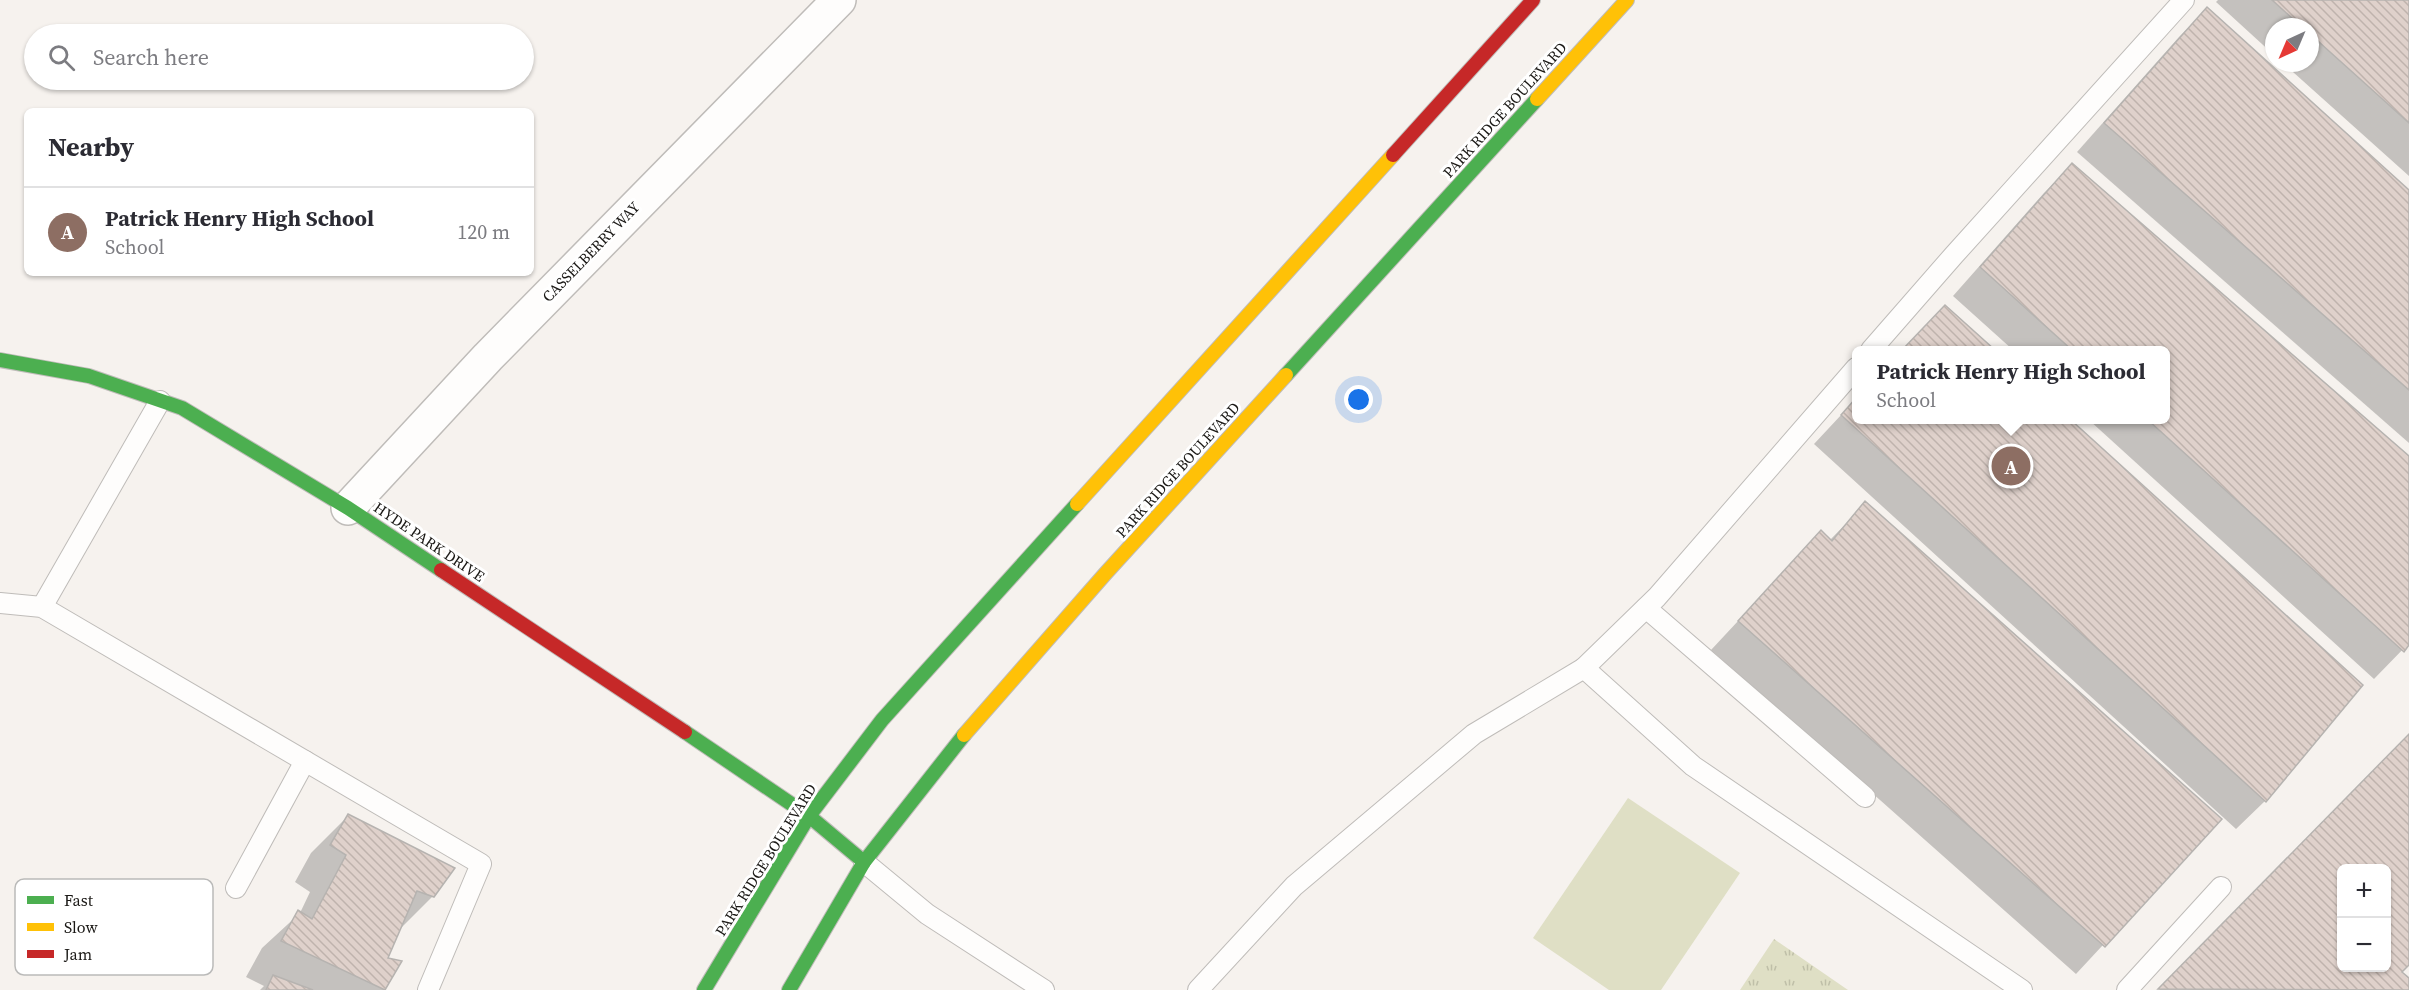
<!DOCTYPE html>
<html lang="en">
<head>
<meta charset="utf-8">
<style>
  :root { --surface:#fff; --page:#f2f2f3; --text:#2b2b33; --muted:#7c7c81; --line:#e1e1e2; --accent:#1a73e8 }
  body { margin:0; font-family:"Source Serif 4",serif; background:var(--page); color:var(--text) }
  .controls { position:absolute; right:18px; bottom:18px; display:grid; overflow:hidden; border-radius:9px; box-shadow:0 2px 4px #0004 }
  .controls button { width:54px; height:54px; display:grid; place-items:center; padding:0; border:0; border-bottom:2px solid var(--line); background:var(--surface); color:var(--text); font:30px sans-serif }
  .compass { position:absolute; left:2265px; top:18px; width:54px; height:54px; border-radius:50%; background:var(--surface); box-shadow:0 2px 4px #0004; rotate:224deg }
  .you { position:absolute; left:1359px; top:400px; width:21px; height:21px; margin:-15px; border:4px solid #fff; border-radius:50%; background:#1a73e8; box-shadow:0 0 0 9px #1a73e833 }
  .badge { display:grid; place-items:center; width:39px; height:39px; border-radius:50%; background:var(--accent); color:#fff; font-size:20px; font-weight:700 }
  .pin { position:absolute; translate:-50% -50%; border:3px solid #fff; box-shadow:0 2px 6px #0006 }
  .popup { position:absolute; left:1852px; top:346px; width:318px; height:78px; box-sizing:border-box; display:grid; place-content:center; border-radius:9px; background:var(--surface); filter:drop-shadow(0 2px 4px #0005); font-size:20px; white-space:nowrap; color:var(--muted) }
  .popup b { font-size:22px; color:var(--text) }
  .popup::after { content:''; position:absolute; left:50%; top:100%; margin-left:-12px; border:12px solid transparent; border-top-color:var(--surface) }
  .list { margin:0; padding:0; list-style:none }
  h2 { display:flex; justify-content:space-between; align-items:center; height:78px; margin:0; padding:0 24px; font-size:26px }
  h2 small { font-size:20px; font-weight:400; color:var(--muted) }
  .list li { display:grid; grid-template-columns:39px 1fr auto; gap:18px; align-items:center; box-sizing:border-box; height:90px; padding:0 24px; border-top:2px solid var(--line) }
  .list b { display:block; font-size:22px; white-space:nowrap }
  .list p { margin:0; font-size:20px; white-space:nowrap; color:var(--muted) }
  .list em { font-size:20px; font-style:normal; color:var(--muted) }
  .icon { flex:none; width:33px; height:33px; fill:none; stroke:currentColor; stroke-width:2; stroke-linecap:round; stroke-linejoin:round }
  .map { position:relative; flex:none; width:2409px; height:990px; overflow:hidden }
  .search { position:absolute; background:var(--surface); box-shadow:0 2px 4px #0004; left:24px; top:24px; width:510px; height:66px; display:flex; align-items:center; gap:15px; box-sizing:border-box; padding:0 21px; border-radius:33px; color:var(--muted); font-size:22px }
  .panel { position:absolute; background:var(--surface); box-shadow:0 2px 4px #0004; left:24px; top:108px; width:510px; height:168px; border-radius:9px }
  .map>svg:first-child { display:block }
  .grass { fill:#dfdfc5 }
  .park { fill:url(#park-tufts) }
  .shadow { fill:#0003; fill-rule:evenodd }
  .building { fill:url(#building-back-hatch); stroke:#b6b3b0; stroke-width:1.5; fill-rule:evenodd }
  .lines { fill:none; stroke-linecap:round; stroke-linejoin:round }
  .lane-casing { stroke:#bfbcb9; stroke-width:22 }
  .street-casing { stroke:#bfbcb9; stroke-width:36 }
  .fast-casing { stroke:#bfbcb9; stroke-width:16 }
  .slow-casing { stroke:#bfbcb9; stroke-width:16 }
  .jam-casing { stroke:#bfbcb9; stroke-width:16 }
  .lane { stroke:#fefdfc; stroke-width:20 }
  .street { stroke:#fefdfc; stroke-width:33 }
  .fast { stroke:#4caf50; stroke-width:14 }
  .slow { stroke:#ffc107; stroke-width:14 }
  .jam { stroke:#c62828; stroke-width:14 }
  .labels { text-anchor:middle; stroke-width:6; stroke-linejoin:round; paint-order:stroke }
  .street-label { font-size:15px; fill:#1a1815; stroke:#fff }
  .key { fill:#fff; stroke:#babab9; stroke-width:1.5 }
  .key-label { font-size:16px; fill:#1a1815 }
</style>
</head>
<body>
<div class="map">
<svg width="2409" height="990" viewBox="0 0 2409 990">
  <defs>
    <pattern id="park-tufts" width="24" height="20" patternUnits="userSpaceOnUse" patternTransform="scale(1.5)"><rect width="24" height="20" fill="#dfdfc5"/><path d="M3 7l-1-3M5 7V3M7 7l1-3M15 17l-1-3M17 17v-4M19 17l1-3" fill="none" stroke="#bfbfa8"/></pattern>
    <pattern id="building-back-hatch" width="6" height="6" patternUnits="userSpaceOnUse" patternTransform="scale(1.5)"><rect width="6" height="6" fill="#dfd1cb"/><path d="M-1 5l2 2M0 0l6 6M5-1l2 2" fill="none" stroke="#bfb3ad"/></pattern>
  </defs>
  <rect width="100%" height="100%" fill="#f6f2ee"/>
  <polygon class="grass" points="1628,798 1740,873 1661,990 1609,990 1533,938"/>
  <polygon class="park" points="1774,939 1848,990 1740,990"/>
  <g class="shadow">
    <polygon points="2218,0 2409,0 2409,176 2283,63 2310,63 2310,27 2274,27 2274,55 2216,2"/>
    <polygon points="2207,9 2409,192 2409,443 2077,152 2179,37"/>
    <polygon points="2072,165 2409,458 2409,643 2374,679 2089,420 2166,420 2166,350 2013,350 1953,296 2044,193"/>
    <polygon points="1945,307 1993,350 1902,350"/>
    <polygon points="1856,399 1856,420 2069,420 2361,685 2265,801 2236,829 1814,444"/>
    <polygon points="1866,503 2220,819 2076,974 1711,650 1821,532 1830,540"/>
    <path d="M2409 736V963L2400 972 2409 980V990H2159ZM2342 868H2386V968H2342Z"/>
    <polygon points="348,816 433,896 398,931 386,959 400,962 383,990 260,990 264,986 246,977 262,948 300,913 310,892 295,882 311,853"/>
  </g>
  <g class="building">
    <polygon points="2272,0 2409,0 2409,123 2310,34 2310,27 2302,27"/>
    <polygon points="2207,7 2409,190 2409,390 2104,123"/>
    <polygon points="2072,163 2409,456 2409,645 2404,652 2148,420 2166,420 2166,350 2072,350 1980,267"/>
    <polygon points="1945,305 1995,350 1902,350"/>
    <polygon points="1856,398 1856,420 2071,420 2363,685 2266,802 1841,415"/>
    <polygon points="1865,501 2222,819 2105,947 1738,621 1821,530 1832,541"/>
    <path d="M2409 734V965L2402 972 2409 978V990L2158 989ZM2342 868H2386V968H2342Z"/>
    <polygon points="348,814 455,868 434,897 417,891 388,958 402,961 385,990 281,941 298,910 312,919 346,855 330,845"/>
    <polygon points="273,975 313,990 266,990"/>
  </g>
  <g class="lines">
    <defs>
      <g id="lane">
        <polyline points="1871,350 1954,255 2184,0"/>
        <polyline points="1856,368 1657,597 1584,668 1693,766 2022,990"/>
        <polyline points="0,603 42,607 481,864 428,990"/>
        <polyline points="42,607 160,401"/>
        <polyline points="1646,608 1865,797"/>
        <polyline points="864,862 927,914 1044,990"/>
        <polyline points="236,888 305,761"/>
        <polyline points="1198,990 1294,886 1474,734 1584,668"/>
        <polyline points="2127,990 2221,887"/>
      </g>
      <polyline id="street" points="348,508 488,357 839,0"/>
      <g id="fast">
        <polyline points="0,360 89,376 182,408 348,508 441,570"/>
        <polyline points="1286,375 1537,99"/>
        <polyline points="685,732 809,816 864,862"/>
        <polyline points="704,990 809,816 882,720 1077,504"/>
        <polyline points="789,990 864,862 964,735"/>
      </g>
      <g id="slow">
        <polyline points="1537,99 1627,0"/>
        <polyline points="1077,504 1393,155"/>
        <polyline points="964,735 1105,574 1286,375"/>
      </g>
      <g id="jam">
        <polyline points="1393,155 1533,0"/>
        <polyline points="441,570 685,732"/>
      </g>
    </defs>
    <use href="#lane" class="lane-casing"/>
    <use href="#street" class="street-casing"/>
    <use href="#fast" class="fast-casing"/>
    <use href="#slow" class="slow-casing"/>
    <use href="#jam" class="jam-casing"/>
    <use href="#lane" class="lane"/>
    <use href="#street" class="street"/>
    <use href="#fast" class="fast"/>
    <use href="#slow" class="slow"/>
    <use href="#jam" class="jam"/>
  </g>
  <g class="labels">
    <g class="street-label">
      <text transform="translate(1505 110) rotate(-48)" y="5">PARK RIDGE BOULEVARD</text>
      <text transform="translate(591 252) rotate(-46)" y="5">CASSELBERRY WAY</text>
      <text transform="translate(1178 470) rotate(-48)" y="5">PARK RIDGE BOULEVARD</text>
      <text transform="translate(429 542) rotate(34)" y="5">HYDE PARK DRIVE</text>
      <text transform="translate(766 860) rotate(-58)" y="5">PARK RIDGE BOULEVARD</text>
    </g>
  </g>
  <rect x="15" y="879" width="198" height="96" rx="9" class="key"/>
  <rect x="27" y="896" width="27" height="8" fill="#4caf50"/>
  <rect x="27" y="923" width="27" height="8" fill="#ffc107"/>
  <rect x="27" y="950" width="27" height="8" fill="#c62828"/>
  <g class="key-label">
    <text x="64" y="906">Fast</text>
    <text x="64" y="933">Slow</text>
    <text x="64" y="960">Jam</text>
  </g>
</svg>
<div class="controls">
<button>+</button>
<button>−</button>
</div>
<svg class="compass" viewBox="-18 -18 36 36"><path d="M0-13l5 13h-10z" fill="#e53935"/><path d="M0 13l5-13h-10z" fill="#7c7c81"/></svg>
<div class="you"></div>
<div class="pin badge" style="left:2011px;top:466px;background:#8d6e63">A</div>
<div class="popup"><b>Patrick Henry High School</b>School</div>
<div class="search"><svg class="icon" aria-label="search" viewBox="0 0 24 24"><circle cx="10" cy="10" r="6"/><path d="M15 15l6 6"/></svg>Search here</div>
<section class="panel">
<h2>Nearby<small></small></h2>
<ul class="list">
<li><span class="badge" style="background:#8d6e63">A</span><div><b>Patrick Henry High School</b><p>School</p></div><em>120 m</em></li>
</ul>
</section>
</div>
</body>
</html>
